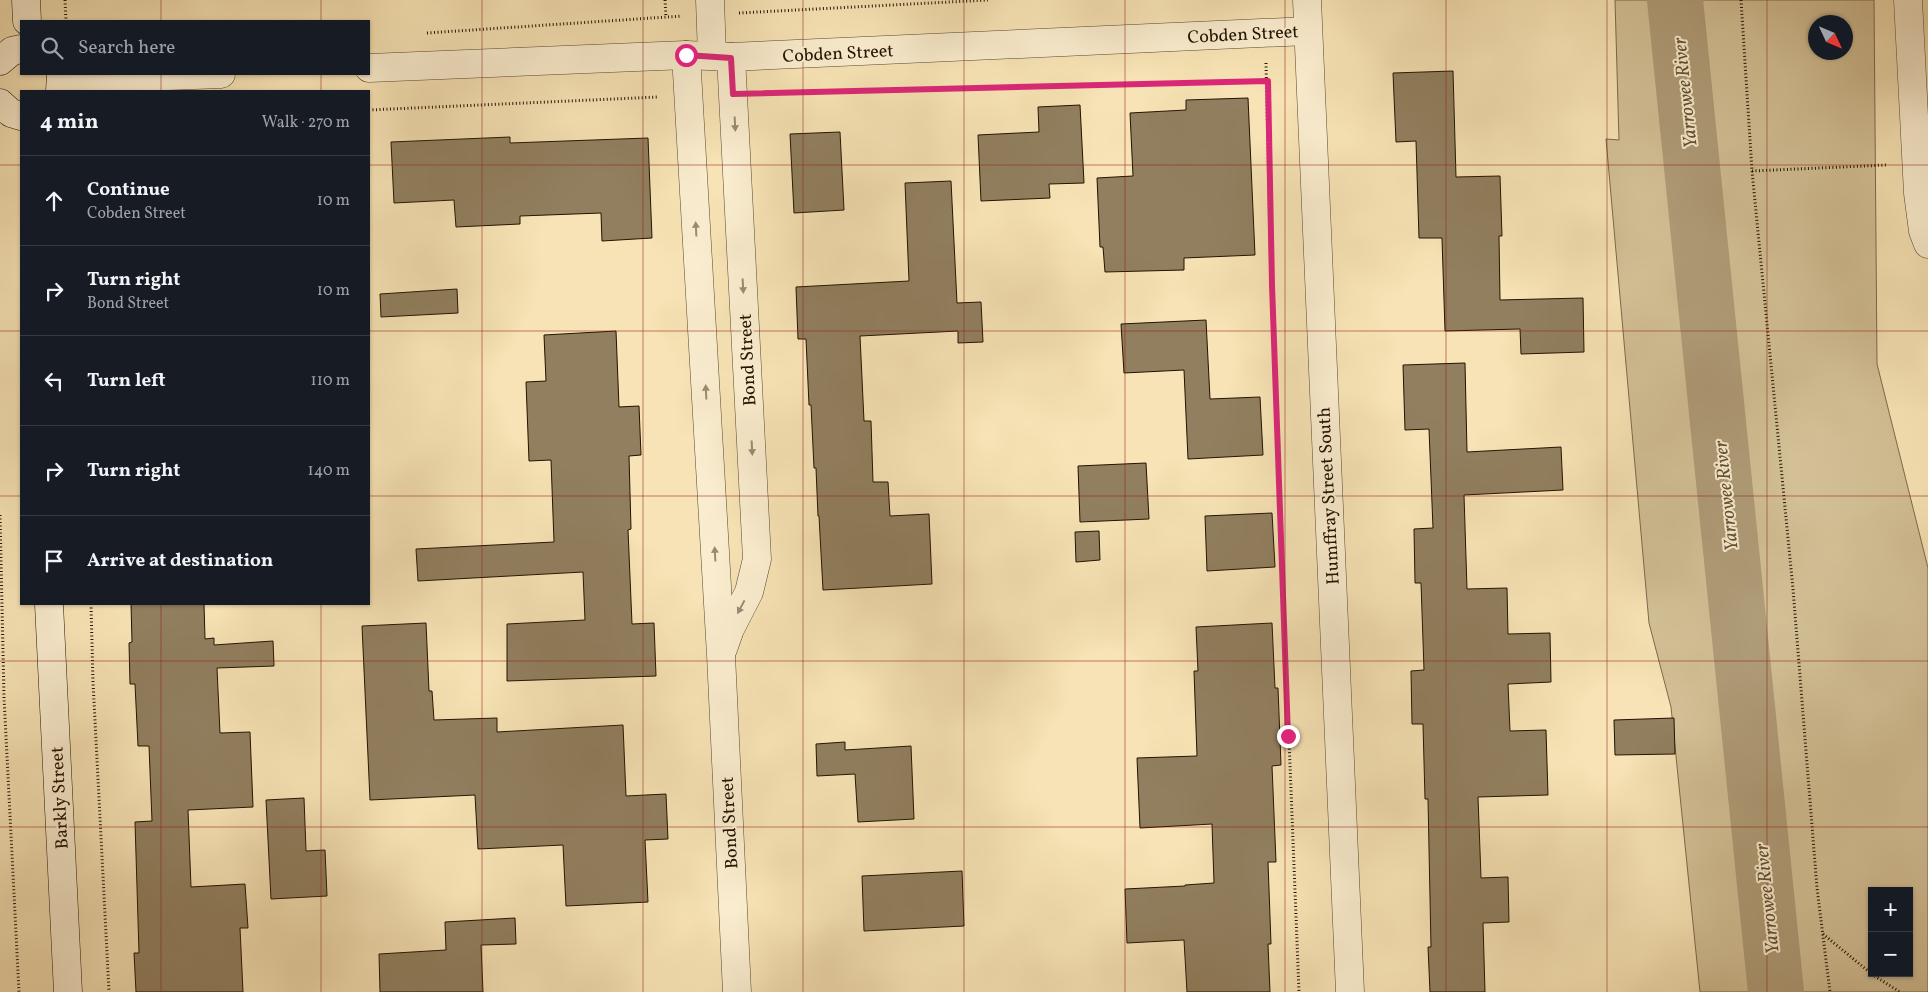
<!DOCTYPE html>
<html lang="en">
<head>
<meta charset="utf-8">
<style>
  :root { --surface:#171b24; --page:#20242c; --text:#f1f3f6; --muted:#9ea1a6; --line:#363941 }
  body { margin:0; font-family:Vollkorn,serif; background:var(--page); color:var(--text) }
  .controls { position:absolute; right:15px; bottom:15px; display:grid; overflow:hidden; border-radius:0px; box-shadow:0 1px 4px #0004 }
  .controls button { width:45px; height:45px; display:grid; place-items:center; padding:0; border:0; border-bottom:1px solid var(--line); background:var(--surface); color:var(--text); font:25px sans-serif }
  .compass { position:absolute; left:1808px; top:15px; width:45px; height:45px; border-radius:50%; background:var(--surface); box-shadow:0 1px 4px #0004; rotate:134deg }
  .stop { position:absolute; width:15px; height:15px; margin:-11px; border:4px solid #db2777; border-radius:50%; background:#fff }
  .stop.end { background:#db2777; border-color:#fff; box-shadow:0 1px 5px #0008 }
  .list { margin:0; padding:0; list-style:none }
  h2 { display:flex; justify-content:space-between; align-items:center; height:65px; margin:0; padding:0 20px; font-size:21px }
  h2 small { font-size:16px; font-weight:400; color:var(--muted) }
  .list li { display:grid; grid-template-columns:32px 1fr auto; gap:15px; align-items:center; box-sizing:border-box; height:90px; padding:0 20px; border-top:1px solid var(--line) }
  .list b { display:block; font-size:19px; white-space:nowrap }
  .list p { margin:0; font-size:16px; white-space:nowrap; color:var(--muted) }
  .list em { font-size:16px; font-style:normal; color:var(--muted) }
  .icon { flex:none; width:28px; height:28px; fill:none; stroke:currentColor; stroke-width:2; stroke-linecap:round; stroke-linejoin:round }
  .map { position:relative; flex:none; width:1928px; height:992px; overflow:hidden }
  .search { position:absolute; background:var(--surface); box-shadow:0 1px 4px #0004; left:20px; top:20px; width:350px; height:55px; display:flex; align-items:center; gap:12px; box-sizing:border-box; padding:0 18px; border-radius:0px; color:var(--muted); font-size:19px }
  .panel { position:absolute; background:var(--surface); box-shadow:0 1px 4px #0004; left:20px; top:90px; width:350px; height:515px; border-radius:0px }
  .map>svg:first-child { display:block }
  .green { fill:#d3c096; stroke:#7b6a4c; fill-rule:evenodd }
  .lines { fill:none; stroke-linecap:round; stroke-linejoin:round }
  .river { stroke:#af9c78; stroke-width:56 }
  .building { fill:#917f5f; stroke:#231301 }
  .minor-casing { stroke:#58472e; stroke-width:29 }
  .secondary-casing { stroke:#231301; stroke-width:29 }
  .path { stroke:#231301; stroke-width:3; stroke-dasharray:1 2.5; stroke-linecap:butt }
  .minor { stroke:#faedcf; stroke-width:28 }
  .secondary { stroke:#faedcf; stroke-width:28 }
  .oneway { fill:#998b72 }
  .route { stroke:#db2777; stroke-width:6 }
  .grid { fill:none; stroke:#8f2418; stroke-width:1; stroke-opacity:0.55 }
  .labels { text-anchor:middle; stroke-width:4; stroke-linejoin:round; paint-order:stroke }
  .street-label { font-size:18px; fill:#231301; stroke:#faedcf }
  .water-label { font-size:19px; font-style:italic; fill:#625137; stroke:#faedcf }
</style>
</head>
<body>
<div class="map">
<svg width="1928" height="992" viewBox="0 0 1928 992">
  <rect width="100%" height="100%" fill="#f7e3b5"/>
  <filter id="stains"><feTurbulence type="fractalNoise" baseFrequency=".004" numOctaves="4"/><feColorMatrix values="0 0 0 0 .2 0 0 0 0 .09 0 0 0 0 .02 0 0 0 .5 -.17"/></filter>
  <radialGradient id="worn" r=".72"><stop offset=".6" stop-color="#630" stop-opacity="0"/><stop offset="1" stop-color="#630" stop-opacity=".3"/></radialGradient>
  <path class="green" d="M1615 0H1874L1877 364 1928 568V992H1700L1671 707 1649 623 1606 139 1619 140ZM1816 22H1846V52H1816ZM1872 891H1909V973H1872Z"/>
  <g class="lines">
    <polyline class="river" points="1675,0 1776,992"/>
  </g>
  <g class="building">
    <polygon points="1453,71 1456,177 1500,176 1502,236 1499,236 1500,300 1583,298 1584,352 1521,354 1520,329 1445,331 1442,238 1419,238 1416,141 1396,142 1393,73"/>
    <polygon points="1248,98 1255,255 1184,258 1184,270 1105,272 1103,247 1100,247 1097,178 1133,176 1130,113 1186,110 1186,100"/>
    <polygon points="1080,105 1084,183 1049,184 1050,198 981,201 978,135 1039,132 1038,107"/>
    <polygon points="840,132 844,210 794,213 790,134"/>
    <polygon points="510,137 510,143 648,138 652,238 602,241 601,213 520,216 520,224 456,227 454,200 394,203 391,142"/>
    <polygon points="951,181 957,303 981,302 983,342 958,343 958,331 860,336 864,421 871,421 873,482 888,482 890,516 929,514 932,584 823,590 819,516 818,516 816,468 814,468 811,405 809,405 806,339 798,339 796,287 909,281 905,183"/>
    <polygon points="457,289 458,313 381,317 380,294"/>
    <polygon points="1206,320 1210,399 1260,397 1263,455 1188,459 1184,370 1124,373 1121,324"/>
    <polygon points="616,331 619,407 639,406 641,455 629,456 631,529 628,530 632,624 654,623 656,676 507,681 507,624 585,620 583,572 418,581 416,549 554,542 551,460 529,461 526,382 546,381 544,335"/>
    <polygon points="1465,363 1467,452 1561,447 1563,490 1464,495 1467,589 1507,588 1508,634 1550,633 1551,682 1508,684 1510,731 1546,730 1548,795 1478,797 1481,878 1508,877 1509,922 1483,923 1485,992 1430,992 1428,947 1431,947 1428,799 1425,799 1423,724 1412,724 1411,671 1424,670 1421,583 1415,583 1414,529 1433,528 1429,429 1405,430 1403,365"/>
    <polygon points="1146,463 1149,519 1080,522 1078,466"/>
    <polygon points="1272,513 1275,567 1207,571 1205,516"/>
    <polygon points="1099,531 1100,560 1076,562 1075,532"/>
    <polygon points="131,604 204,604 205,639 214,638 214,645 273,641 274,666 217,668 220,733 250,732 253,807 188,810 191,887 245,884 248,928 240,928 243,992 136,992 134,953 139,953 135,822 152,821 149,746 138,746 135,684 130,684 129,643 132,642"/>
    <polygon points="426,623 429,691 432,691 434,720 497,718 497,732 623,725 626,796 666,794 668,839 645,840 648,902 566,906 563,845 478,849 475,795 370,800 362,626"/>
    <polygon points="1272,623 1275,688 1278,688 1281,765 1272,766 1276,862 1268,862 1271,944 1268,944 1270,992 1187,992 1184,940 1127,943 1125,889 1185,886 1185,885 1214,883 1212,824 1140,828 1137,758 1197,756 1194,671 1198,671 1196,627"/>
    <polygon points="1674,718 1675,754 1615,755 1614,720"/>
    <polygon points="845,742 845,750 911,746 914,819 858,822 855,774 817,776 816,744"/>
    <polygon points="304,798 306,851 325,850 327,896 271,899 266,800"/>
    <polygon points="962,871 964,926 864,931 862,876"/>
    <polygon points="515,918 516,944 481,945 483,992 380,992 379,954 446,950 445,922"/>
  </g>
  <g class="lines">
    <defs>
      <g id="minor">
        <polyline points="710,0 712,55"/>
        <polyline points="1307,0 1350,992"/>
        <polyline points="1908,0 1918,193 1923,231 1928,244"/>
        <polyline points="686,55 721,655 737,992"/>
        <polyline points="369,68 686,55 731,57 1307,31"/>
        <polyline points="61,80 221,74"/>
        <polyline points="723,649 730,629 749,592 757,559 731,57"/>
      </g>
      <g id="secondary">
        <polyline points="26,0 27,21"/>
        <polyline points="0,61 12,51 21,49"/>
        <polyline points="60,91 61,74"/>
        <polyline points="0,103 11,113 21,116"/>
        <polyline points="49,604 68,992"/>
      </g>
    </defs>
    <use href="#minor" class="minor-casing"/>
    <use href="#secondary" class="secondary-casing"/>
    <g class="path">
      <polyline points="65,0 66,21"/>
      <polyline points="665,0 666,17"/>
      <polyline points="1741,0 1752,171 1793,589 1817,888 1830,992"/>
      <polyline points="739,13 988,0"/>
      <polyline points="427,33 682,16"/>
      <polyline points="1266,63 1271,285 1299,992"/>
      <polyline points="762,94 1267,81"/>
      <polyline points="369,110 658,97"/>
      <polyline points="1752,171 1886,165"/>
      <polyline points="0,515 4,697 19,992"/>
      <polyline points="91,604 93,682 109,992"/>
      <polyline points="1823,934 1873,975 1900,992"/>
    </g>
    <use href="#minor" class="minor"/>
    <use href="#secondary" class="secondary"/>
  </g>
  <defs><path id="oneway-solid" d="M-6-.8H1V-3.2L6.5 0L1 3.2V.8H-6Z" transform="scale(1.25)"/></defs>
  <g class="oneway">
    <use href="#oneway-solid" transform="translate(735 124) rotate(87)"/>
    <use href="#oneway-solid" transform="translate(696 229) rotate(-93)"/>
    <use href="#oneway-solid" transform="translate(743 286) rotate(87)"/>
    <use href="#oneway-solid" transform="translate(706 392) rotate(-93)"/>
    <use href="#oneway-solid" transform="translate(752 448) rotate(87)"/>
    <use href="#oneway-solid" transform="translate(715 554) rotate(-93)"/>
    <use href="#oneway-solid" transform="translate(741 607) rotate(118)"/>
  </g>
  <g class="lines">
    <polyline class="route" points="686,55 731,58 733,94 1268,81 1272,285 1288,736"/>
  </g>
  <path class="grid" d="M161 0V21M321 0V21M482 0V992M643 0V992M803 0V992M964 0V992M1125 0V992M1285 0V992M1446 0V992M1607 0V992M1767 0V992M161 74V91M321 74V91M0 165H21M369 165H1928M0 331H21M369 331H1928M0 496H21M369 496H1928M161 604V992M321 604V992M0 661H1928M0 827H1928"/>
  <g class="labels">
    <g class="street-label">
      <text transform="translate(1243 34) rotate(-3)" y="6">Cobden Street</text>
      <text transform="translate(838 53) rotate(-3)" y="6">Cobden Street</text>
      <text transform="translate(747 360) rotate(-93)" y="6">Bond Street</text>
      <text transform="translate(1328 496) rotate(-93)" y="6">Humffray Street South</text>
      <text transform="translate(59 798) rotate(-93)" y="6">Barkly Street</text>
      <text transform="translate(729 823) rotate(-93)" y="6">Bond Street</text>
    </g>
    <g class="water-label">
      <text transform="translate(1684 93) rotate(-96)" y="7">Yarrowee River</text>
      <text transform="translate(1725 496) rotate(-96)" y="7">Yarrowee River</text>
      <text transform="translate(1766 899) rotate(-96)" y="7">Yarrowee River</text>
    </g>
  </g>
  <rect width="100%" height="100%" filter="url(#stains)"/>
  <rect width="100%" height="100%" fill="url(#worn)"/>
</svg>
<div class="controls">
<button>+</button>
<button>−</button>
</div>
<svg class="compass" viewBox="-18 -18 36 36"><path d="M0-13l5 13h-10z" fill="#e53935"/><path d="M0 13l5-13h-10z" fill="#9ea1a6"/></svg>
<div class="stop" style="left:686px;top:55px"></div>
<div class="stop end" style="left:1288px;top:736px"></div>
<div class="search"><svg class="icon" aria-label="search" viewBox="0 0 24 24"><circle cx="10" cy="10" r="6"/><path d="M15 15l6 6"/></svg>Search here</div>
<section class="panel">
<h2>4 min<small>Walk · 270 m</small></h2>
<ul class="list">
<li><svg class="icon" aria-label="ahead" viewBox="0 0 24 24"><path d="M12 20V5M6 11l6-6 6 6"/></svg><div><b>Continue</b><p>Cobden Street</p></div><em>10 m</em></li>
<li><svg class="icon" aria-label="right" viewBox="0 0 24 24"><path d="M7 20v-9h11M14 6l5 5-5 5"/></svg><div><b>Turn right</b><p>Bond Street</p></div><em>10 m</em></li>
<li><svg class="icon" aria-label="left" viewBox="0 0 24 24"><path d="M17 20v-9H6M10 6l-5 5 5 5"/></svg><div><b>Turn left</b></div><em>110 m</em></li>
<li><svg class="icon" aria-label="right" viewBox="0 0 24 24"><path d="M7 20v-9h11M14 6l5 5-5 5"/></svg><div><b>Turn right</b></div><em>140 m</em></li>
<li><svg class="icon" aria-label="arrive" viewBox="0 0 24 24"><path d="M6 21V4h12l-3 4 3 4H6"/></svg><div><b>Arrive at destination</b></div></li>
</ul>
</section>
</div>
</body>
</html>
